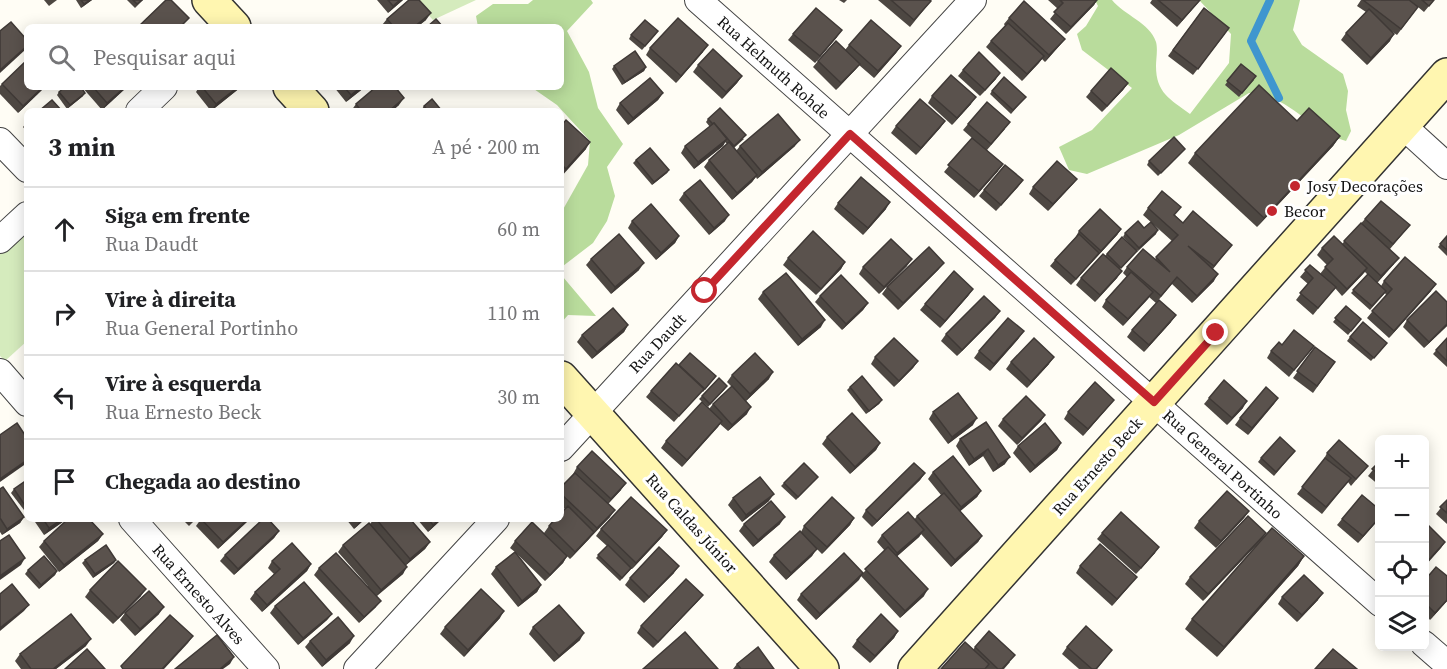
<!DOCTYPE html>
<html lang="pt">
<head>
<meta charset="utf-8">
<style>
  :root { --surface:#fff; --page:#f6f6f6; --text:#202124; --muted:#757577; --line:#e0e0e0 }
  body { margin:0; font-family:"Source Serif 4",serif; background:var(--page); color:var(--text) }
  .controls { position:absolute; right:18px; bottom:18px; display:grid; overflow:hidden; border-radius:9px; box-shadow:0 3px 15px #0003 }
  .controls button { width:54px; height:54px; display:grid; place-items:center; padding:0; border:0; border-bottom:2px solid var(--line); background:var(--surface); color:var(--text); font:30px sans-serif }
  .stop { position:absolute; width:18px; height:18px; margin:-14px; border:4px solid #c4262e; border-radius:50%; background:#fff }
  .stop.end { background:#c4262e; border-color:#fff; box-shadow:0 2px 6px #0008 }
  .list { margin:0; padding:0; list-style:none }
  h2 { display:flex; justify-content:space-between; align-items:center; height:78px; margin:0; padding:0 24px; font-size:26px }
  h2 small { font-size:20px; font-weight:400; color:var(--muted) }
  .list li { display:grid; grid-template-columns:39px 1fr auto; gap:18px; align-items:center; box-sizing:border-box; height:84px; padding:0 24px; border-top:2px solid var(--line) }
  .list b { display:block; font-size:22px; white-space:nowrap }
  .list p { margin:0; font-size:20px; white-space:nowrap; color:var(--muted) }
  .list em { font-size:20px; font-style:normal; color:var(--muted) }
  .icon { flex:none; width:33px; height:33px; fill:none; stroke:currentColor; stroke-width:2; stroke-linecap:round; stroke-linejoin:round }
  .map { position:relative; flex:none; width:1447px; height:669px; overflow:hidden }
  .search { position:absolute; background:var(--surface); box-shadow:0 3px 15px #0003; left:24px; top:24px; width:540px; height:66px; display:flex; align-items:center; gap:15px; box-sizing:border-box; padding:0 21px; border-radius:9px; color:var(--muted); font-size:22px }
  .panel { position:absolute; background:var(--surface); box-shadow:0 3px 15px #0003; left:24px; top:108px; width:540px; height:414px; border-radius:9px }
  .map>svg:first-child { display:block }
  .green { fill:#d5ebbd }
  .forest { fill:#b9dc9c }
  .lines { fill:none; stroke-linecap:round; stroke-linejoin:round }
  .stream { stroke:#3f96cf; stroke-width:8 }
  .street-casing { stroke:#444; stroke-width:28 }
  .secondary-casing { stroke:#333; stroke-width:36 }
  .street { stroke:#fff; stroke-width:26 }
  .secondary { stroke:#fff6b0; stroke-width:33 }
  .wall { fill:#4d4742 }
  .shaded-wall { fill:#3f3936 }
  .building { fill:#5a524d; stroke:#3f3936; stroke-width:1.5 }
  .route { stroke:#c4262e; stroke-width:8 }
  .poi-dot { fill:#c4262e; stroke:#fff; stroke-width:2 }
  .labels { text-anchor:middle; stroke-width:6; stroke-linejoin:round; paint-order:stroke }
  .street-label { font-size:16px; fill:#111; stroke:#fff }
  .poi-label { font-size:16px; fill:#111; stroke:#fff; text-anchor:start }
</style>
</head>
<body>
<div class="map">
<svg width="1447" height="669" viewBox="0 0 1447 669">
  <rect width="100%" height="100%" fill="#fffdf5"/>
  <g class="green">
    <polygon points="415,0 476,0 433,20"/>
    <polygon points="27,233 27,341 5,361 0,356 0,254"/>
  </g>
  <g class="forest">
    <polygon points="533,0 591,0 593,3 567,31 589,72 598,108 623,144 607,167 615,196 607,221 593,243 563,266 563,277 596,316 568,315 561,323 561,213 588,165 590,141 557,105 531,87 561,87 561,27 478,27 476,16 493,4 528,4"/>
    <path d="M1095 0H1112C1124 15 1150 23 1156 42 1158 49 1156 59 1156 66 1156 93 1170 99 1190 114L1229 63 1231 34 1199 0H1300L1293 30 1302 45 1343 74 1348 91 1346 110 1351 131 1346 141C1310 131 1288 94 1249 93L1179 135 1087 174 1069 170 1059 147 1092 130 1132 88 1082 50 1077 34 1086 26 1098 6Z"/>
  </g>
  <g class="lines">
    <polyline class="stream" points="1270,0 1251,41 1279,98"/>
    <defs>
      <g id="street">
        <polyline points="698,0 1380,603"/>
        <polyline points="139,111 164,87"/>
        <polyline points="1402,125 1447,166"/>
        <polyline points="0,141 27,169"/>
        <polyline points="0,240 27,215"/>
        <polyline points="0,372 27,403"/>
        <polyline points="561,448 973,0"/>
        <polyline points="132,519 266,669"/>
        <polyline points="1424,644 1447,664"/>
        <polyline points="357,669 496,519"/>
      </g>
      <g id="secondary">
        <polyline points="209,0 234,27"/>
        <polyline points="290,87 312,111"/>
        <polyline points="561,378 822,669"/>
        <polyline points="915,669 1447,75"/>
      </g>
    </defs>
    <use href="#street" class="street-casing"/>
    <use href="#secondary" class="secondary-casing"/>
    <use href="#street" class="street"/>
    <use href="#secondary" class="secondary"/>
  </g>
  <g class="wall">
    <polygon points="44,0 57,0 49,6"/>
    <polygon points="76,0 92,0 81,8"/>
    <polygon points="127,0 143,0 135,8"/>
    <polygon points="377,0 403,0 388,13"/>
    <polygon points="839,0 847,0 844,3"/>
    <polygon points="878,0 929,0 931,1 910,27"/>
    <polygon points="1048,0 1097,0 1094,5 1066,34 1050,19 1058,9"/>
    <polygon points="1152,0 1200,0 1177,27 1150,3"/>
    <polygon points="1361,0 1434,0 1424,12 1418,7 1397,35 1391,31 1390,41 1367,65 1341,40 1346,33 1366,12 1357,6"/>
    <polygon points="1204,8 1225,34 1193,75 1168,56"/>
    <polygon points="1009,18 1065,39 1060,45 1045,62 1042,59 1022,81 986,47 991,41 1005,26 1004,24"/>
    <polygon points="387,19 426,20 417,27 384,27 382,25"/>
    <polygon points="656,34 642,50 629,39 631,35"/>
    <polygon points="793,34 837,37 815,63 788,40"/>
    <polygon points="849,45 901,46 896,53 874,78 859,65 855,70 836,90 813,67 818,61 845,50"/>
    <polygon points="650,48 703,52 676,83 646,55"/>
    <polygon points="1241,64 1254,80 1239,97 1225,85"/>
    <polygon points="698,65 742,76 737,83 722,99 693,72"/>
    <polygon points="614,66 646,67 644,71 622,85 612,69"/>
    <polygon points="963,70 996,79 980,96 958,76"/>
    <polygon points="1128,83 1123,90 1102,112 1086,97 1091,91"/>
    <polygon points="2,84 45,87 18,113 0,94 0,86"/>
    <polygon points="82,87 127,87 102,110"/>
    <polygon points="199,87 241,87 211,111 196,92"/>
    <polygon points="334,87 365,87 346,102"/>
    <polygon points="992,91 1026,97 1011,114 990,94"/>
    <polygon points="59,92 83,96 67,109 57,95"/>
    <polygon points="663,93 658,100 628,125 616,110 620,103"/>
    <polygon points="932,96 971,104 952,125 928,103"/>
    <polygon points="356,104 399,105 392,111 351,111"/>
    <polygon points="424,106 442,111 423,111 422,109"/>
    <polygon points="708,119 744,139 734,148 736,151 740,146 795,146 757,179 756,177 752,182 732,200 704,167 709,160 727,144 725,142 723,146 694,169 681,153 685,146 710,127 706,122"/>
    <polygon points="945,121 940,128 916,155 891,133 896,126"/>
    <polygon points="1297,121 1340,136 1333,146 1257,227 1188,163 1195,153"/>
    <polygon points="27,122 27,132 23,127"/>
    <polygon points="968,124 1005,129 987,150 998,171 974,198 944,172 972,138 963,130"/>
    <polygon points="561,126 586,149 561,177"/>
    <polygon points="1185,149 1158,176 1147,165 1149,161"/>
    <polygon points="636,160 669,170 667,173 652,185 633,163"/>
    <polygon points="1077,179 1072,185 1048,211 1029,194 1033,187"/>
    <polygon points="1023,180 996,211 979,196 984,190"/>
    <polygon points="684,193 725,221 709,235 679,200"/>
    <polygon points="838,203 886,209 863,235 834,209"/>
    <polygon points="1148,208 1175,215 1183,223 1232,245 1213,269 1214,281 1192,303 1172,284 1156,303 1149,297 1123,326 1102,307 1106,300 1127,277 1123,273 1127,267 1155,259 1172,241 1143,215"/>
    <polygon points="1365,219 1410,225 1390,249 1394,264 1377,283 1381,286 1384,281 1431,291 1389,338 1367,318 1386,295 1385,293 1370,310 1351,293 1368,275 1365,272 1342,296 1335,288 1313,315 1296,300 1308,284 1300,277 1310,265 1320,274 1327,265 1317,255 1322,248 1342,244"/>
    <polygon points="632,221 679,236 675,243 656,260 628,228"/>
    <polygon points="1144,228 1156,234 1137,251 1120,269 1117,278 1095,302 1076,285 1081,278 1105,256 1122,237 1131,245 1123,237 1125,233"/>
    <polygon points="1121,229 1117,235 1071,285 1050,266 1055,260 1075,238 1079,231"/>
    <polygon points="1447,236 1447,256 1438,247"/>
    <polygon points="788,258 845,262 841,269 816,295 783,265"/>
    <polygon points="591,259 639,270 611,294 586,265"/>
    <polygon points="907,266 879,294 859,274 863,267"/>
    <polygon points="939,269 898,310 882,294 887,287"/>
    <polygon points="973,289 968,296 940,328 920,310 925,304"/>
    <polygon points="763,292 821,327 798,346 758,299"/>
    <polygon points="820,296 868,303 863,310 842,330 815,302"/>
    <polygon points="1447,302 1447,326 1424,348 1403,327 1407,320"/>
    <polygon points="1346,306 1361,319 1348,335 1333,322"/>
    <polygon points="1000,311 995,318 957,356 941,341 946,334"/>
    <polygon points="1171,322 1144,352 1127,337 1132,330"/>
    <polygon points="628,325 624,332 592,359 577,342 582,335"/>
    <polygon points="1350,337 1387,343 1371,361 1347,341"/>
    <polygon points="1019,338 990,371 974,358 979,351"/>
    <polygon points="1447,338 1447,367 1433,354"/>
    <polygon points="1282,345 1314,346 1289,377 1267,358 1271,351"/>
    <polygon points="1315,347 1335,362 1313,393 1293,378"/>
    <polygon points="875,357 918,361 913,368 894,387 871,364"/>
    <polygon points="1011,362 1049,364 1027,388 1006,369"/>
    <polygon points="679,365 716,376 703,392 702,391 674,422 646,397 651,391"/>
    <polygon points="732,375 769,379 746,401 747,414 728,431 720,424 682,467 661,448 666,441 709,409 713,404 732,387 727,382"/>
    <polygon points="850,387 882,400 879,404 866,414 847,390"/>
    <polygon points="725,389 708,407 699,399 702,396"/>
    <polygon points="1209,398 1243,408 1227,425 1204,404"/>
    <polygon points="1278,398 1248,435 1235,425 1240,418"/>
    <polygon points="1109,406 1083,436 1064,419 1068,412"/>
    <polygon points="933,412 973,425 948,444 929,419"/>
    <polygon points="1045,415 1041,421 1017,445 998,426 1003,419"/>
    <polygon points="986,422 1005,464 993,472 983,456 969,466 956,446 960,439"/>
    <polygon points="827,437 880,443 876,450 850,474 822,444"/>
    <polygon points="1061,443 1057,450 1030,473 1013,453 1018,446"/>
    <polygon points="1295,451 1274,476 1258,462 1261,458"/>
    <polygon points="1327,453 1368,466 1351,486 1348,482 1322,514 1297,494 1323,461"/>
    <polygon points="1380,461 1380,486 1368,476"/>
    <polygon points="577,467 621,490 608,504 610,517 570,559 567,556 563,563 545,581 516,553 541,585 537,592 518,607 491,574 496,567 515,552 510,548 515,541 544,533 549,526 565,509 561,505 561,487 573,474"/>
    <polygon points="933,472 981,491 977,497 960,511 982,536 978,542 951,567 921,534 919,537 897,556 924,596 900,618 861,576 816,620 797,600 801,594 863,573 885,551 877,542 882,535 914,520 917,516 941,495 928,479"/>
    <polygon points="925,473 920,480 872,527 862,517 866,510"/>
    <polygon points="818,477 796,500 781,486 784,483"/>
    <polygon points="0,489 24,517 20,523 2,535 0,532"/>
    <polygon points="14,489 27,508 24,510 11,493"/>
    <polygon points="733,498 769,501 742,522 728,505"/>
    <polygon points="1447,500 1447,524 1436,514"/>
    <polygon points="1249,511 1244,518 1216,548 1194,528 1199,521"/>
    <polygon points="854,518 850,525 822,554 816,548 812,556 786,580 769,562 774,555 801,532 804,526"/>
    <polygon points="1380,518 1358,543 1337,525 1342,519"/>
    <polygon points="33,519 67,519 44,535"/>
    <polygon points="182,519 196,519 189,526"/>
    <polygon points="201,519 250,519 218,549 196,526"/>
    <polygon points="346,519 365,519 354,529"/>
    <polygon points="374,519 410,519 430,542 425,549 406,565 403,574 377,596 376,607 359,623 314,575 319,568 368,586 338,552 343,545 370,524"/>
    <polygon points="417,519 442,519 428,532"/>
    <polygon points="744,524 780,524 753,547 739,531"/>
    <polygon points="601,529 667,530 662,537 632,569 631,569 620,581 596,558 607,546 596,536"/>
    <polygon points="279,531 274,538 234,575 220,561 225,555"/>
    <polygon points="1102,533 1155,553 1136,574 1097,539"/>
    <polygon points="1266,533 1261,540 1203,601 1185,584 1190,577"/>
    <polygon points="103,534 98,541 59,572 39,547 44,541"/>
    <polygon points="1304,556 1298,566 1217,657 1185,629 1192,619"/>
    <polygon points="85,560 116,560 114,563 93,578 82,563"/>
    <polygon points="272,561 311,564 307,571 262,612 250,599 255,592 274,574 268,568"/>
    <polygon points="1080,566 1132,583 1112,606 1076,573"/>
    <polygon points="28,570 57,571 55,575 39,589 25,574"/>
    <polygon points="674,573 644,603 625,585 630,578"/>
    <polygon points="1425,580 1447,601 1430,620 1425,614"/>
    <polygon points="90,590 141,596 113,624 85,597"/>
    <polygon points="1282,597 1318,600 1297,622 1278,604"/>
    <polygon points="698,601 653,648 637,633 641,626"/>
    <polygon points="275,606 332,614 327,620 298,645 270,613"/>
    <polygon points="125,613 159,614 135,636 120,620"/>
    <polygon points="500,618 464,657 440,634 445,627"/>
    <polygon points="533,627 580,640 554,662 529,634"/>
    <polygon points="898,631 894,638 870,663 852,647 857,640"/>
    <polygon points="310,641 350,643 322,667 305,647"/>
    <polygon points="86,646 56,669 21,669 15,661 20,654"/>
    <polygon points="975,647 1010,662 1004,669 941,669 973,650"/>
    <polygon points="1067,647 1112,650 1097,669 1079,669 1062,654"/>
    <polygon points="737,664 774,669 733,669"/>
  </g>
  <g class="shaded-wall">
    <polygon points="90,0 92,0 81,8 84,4"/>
    <polygon points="400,0 403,0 388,13 393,6"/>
    <polygon points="1097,0 1094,5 1066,34 1071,27"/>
    <polygon points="1200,0 1197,4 1177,27 1182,20"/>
    <polygon points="431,13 426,20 417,27 414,27"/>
    <polygon points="842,30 837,37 815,63 820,56"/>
    <polygon points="1394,34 1390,41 1367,65 1371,58"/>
    <polygon points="1065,39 1060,45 1045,62 1049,55"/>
    <polygon points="708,45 703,52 676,83 681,76"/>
    <polygon points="27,46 25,50 0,73 0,70"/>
    <polygon points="901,46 896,53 874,78 878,71"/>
    <polygon points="1044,56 1039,63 1022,81 1027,74"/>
    <polygon points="860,64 855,70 836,90 841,83"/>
    <polygon points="646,67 644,71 622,85 625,82"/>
    <polygon points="1000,73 996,79 980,96 985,90"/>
    <polygon points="742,76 737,83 722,99 726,92"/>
    <polygon points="1128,83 1123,90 1102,112 1107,106"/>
    <polygon points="43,87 45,87 18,113 23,106"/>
    <polygon points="125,87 127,87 102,110 107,103"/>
    <polygon points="238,87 241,87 211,111 216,104"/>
    <polygon points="361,87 365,87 346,102 351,95"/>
    <polygon points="85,93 83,96 67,109 70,105"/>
    <polygon points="663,93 658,100 628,125 633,118"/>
    <polygon points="976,97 971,104 952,125 957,118"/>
    <polygon points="404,98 399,105 392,111 389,111"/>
    <polygon points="945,121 940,128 916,155 921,148"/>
    <polygon points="1340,136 1333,146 1257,227 1264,218"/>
    <polygon points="727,139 723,146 694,169 698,162"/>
    <polygon points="800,140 795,146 757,179 762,172"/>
    <polygon points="590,142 586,149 561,176 566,169"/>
    <polygon points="1003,164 998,171 974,198 979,191"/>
    <polygon points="669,170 667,173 652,185 654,182"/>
    <polygon points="757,175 752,182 732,200 737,193"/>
    <polygon points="1077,179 1072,185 1048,211 1053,204"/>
    <polygon points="1023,180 1018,187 996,211 1001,205"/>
    <polygon points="890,202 886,209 863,235 868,228"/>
    <polygon points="729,215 725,221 709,235 714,228"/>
    <polygon points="1121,229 1117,235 1071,285 1076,279"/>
    <polygon points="1158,230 1156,234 1137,252 1139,248"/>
    <polygon points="679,236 675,243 656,260 661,253"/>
    <polygon points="1399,258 1394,264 1377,283 1381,276"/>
    <polygon points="912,259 907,266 879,294 884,287"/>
    <polygon points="845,262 841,269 816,295 821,289"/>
    <polygon points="644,263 639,270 611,294 615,287"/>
    <polygon points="944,263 939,269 898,310 903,303"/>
    <polygon points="1367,268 1362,275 1342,296 1347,289"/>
    <polygon points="1122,271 1117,278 1095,302 1100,295"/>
    <polygon points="1218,274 1214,281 1192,303 1197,296"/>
    <polygon points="1436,284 1431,291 1389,338 1394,331"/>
    <polygon points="973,289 968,296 940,328 945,321"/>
    <polygon points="1153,292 1148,299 1123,326 1128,319"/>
    <polygon points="868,303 863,310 842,330 846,324"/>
    <polygon points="1000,311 995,318 957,356 962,350"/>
    <polygon points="1176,315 1171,322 1144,352 1149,345"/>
    <polygon points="825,320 821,327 798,346 802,339"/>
    <polygon points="1447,324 1447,326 1424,348 1429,342"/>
    <polygon points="628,325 624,332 592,359 597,352"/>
    <polygon points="1024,331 1019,338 990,371 994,364"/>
    <polygon points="1054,357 1049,364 1027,388 1031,382"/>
    <polygon points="918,361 913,368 894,387 899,381"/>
    <polygon points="773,372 769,379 746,401 750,394"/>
    <polygon points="1278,398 1274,404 1248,435 1252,428"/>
    <polygon points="882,400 879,404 866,414 869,411"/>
    <polygon points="1114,400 1109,406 1083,436 1088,429"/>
    <polygon points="1247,401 1243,408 1227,425 1232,418"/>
    <polygon points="751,407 747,414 728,431 732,425"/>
    <polygon points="1045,415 1041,421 1017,445 1022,438"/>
    <polygon points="977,418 973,425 948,444 952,437"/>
    <polygon points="722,421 718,427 682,467 687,460"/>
    <polygon points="880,443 876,450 850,474 855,467"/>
    <polygon points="1061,443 1057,450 1030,473 1035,466"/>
    <polygon points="988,449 983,456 969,466 974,459"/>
    <polygon points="1010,457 1005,464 993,472 998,465"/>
    <polygon points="27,460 27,463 0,482 0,479"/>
    <polygon points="925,473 920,480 872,527 877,521"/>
    <polygon points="626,483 621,490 606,506 611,499"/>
    <polygon points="981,491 977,497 957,514 961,507"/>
    <polygon points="774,494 769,501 742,522 746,515"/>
    <polygon points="615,510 610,517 592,535 597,528"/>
    <polygon points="1249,511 1244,518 1216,548 1221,541"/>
    <polygon points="24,517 20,523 2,535 7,529"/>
    <polygon points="785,517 780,524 753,547 758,540"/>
    <polygon points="1380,517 1378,520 1358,543 1363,536"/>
    <polygon points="854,518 850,525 822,554 827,547"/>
    <polygon points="62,519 67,519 44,535 49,528"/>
    <polygon points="248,519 250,519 218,549 223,542"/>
    <polygon points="362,519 365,519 354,529 359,522"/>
    <polygon points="440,519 442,519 428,532 433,525"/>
    <polygon points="667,530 662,537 632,569 636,563"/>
    <polygon points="924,530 919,537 893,560 897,553"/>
    <polygon points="279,531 274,538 234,575 238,569"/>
    <polygon points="594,532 589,539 570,559 575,552"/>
    <polygon points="1266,533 1261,540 1203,601 1208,594"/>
    <polygon points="103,534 98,541 59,572 64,565"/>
    <polygon points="982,536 978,542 951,567 955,560"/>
    <polygon points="430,542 425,549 405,566 410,559"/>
    <polygon points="1445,542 1441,548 1425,566 1425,564"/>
    <polygon points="1159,547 1155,553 1136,574 1141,568"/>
    <polygon points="817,549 812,556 786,580 791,573"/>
    <polygon points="567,556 563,563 545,581 550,575"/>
    <polygon points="1304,556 1298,566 1217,657 1224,647"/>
    <polygon points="25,558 21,565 0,580 0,576"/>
    <polygon points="116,560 114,563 93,578 95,574"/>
    <polygon points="311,564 307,571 262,612 267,605"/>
    <polygon points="679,566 674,573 644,603 649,597"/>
    <polygon points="407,567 403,574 376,596 381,590"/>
    <polygon points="57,571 55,575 39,589 41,585"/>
    <polygon points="863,573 859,580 816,620 820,614"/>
    <polygon points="1137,577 1132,583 1112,606 1117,599"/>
    <polygon points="541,585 537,592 518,607 522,601"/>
    <polygon points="146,589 141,596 113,624 118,618"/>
    <polygon points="928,589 924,596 900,618 905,611"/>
    <polygon points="1323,593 1318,600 1297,622 1302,615"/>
    <polygon points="703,595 698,601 653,648 658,642"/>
    <polygon points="1447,600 1447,601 1430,620 1435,613"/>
    <polygon points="381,601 376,607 359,623 364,617"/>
    <polygon points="29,605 24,611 0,631 0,628"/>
    <polygon points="164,607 159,614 135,636 140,629"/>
    <polygon points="504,611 500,618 464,657 468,650"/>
    <polygon points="332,614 327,620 298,645 303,638"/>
    <polygon points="898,631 894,638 870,663 875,656"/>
    <polygon points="584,633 580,640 554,662 559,656"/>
    <polygon points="193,636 188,643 164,669 162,669"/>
    <polygon points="354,636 350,643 322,667 326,660"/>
    <polygon points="91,639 86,646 56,669 53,669"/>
    <polygon points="234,657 230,664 223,669 220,669"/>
  </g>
  <g class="building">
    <polygon points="81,0 90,0 84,4"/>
    <polygon points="133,0 142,0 137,4"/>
    <polygon points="166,0 171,0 189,18 180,27 138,27"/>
    <polygon points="388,0 400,0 393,6"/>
    <polygon points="409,0 419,0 431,13 414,27 394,27 387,19"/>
    <polygon points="891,0 929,0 931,1 914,20"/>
    <polygon points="1060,0 1097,0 1071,27 1054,12 1063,3"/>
    <polygon points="1158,0 1200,0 1182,20"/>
    <polygon points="1363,0 1409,0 1418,7 1401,29"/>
    <polygon points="1422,0 1434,0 1429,6"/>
    <polygon points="1024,1 1065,39 1049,55 1009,18"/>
    <polygon points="816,8 842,30 820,56 793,34"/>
    <polygon points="1204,8 1229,28 1198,69 1173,50"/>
    <polygon points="1369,9 1394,34 1371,58 1346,33"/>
    <polygon points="678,18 708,45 681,76 650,48"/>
    <polygon points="436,19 443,27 427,27"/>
    <polygon points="645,20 658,31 645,46 631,35"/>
    <polygon points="871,20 901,46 878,71 849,45"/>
    <polygon points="11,22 27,40 27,46 0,70 0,31"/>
    <polygon points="1008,23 1044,56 1027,74 991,41"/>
    <polygon points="836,41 860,64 841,83 818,61"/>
    <polygon points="713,49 742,76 726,92 698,65"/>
    <polygon points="635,51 646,67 625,82 614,66"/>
    <polygon points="979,52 1000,73 985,90 963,70"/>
    <polygon points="27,60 27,87 43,87 23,106 2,84"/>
    <polygon points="1241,64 1256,76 1242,93 1227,81"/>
    <polygon points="1111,68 1128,83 1107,106 1091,91"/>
    <polygon points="951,75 976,97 957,118 932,96"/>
    <polygon points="1004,77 1026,97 1013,110 992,91"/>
    <polygon points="650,78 663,93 633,118 620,103"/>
    <polygon points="1259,85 1297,121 1309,108 1340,136 1264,218 1195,153"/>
    <polygon points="65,87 81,87 85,93 70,105 59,92"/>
    <polygon points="93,87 125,87 107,103"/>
    <polygon points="202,87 238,87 216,104"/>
    <polygon points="344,87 361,87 351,95"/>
    <polygon points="376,87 395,87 404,98 389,111 361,111 356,104"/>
    <polygon points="432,99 442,111 428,111 424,106"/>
    <polygon points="920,99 945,121 921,148 896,126"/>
    <polygon points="52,100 62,111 39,111"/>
    <polygon points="987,102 1010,122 991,144 968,124"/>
    <polygon points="720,108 746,135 734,146 714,123 713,124 708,119"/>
    <polygon points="778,114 800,140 762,172 740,146"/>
    <polygon points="566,120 590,142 566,169 561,164 561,126"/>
    <polygon points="714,123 727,139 698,162 685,146"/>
    <polygon points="1174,137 1185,149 1161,173 1149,161"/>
    <polygon points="972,138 1003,164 979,191 948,165"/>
    <polygon points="729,142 757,175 737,193 709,160"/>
    <polygon points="650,148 669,170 654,182 636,160"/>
    <polygon points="1057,161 1077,179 1053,204 1033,187"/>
    <polygon points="1005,165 1023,180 1001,205 984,190"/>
    <polygon points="861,177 890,202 868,228 838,203"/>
    <polygon points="700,180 729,215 714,228 684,193"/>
    <polygon points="1162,191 1181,207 1174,215 1183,223 1193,211 1232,245 1214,266 1188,246 1218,274 1197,296 1177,277 1161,296 1127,267 1143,249 1170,272 1156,257 1178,235 1148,208"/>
    <polygon points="1381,201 1410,225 1393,244 1365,219"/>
    <polygon points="651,204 679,236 661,253 632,221"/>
    <polygon points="1100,209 1121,229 1101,251 1079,231"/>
    <polygon points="1138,221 1144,228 1151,222 1158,230 1139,248 1125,233"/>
    <polygon points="1361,223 1399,258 1381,276 1344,241"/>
    <polygon points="813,231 845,262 821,289 788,258"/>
    <polygon points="619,234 644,263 615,287 591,259"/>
    <polygon points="1079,234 1099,253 1076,279 1055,260"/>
    <polygon points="1334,236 1367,268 1347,289 1325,267 1333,259 1322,248"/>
    <polygon points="1447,236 1447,250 1440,244"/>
    <polygon points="1122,237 1137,251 1121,268 1107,254"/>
    <polygon points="891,239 912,259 884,287 863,267"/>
    <polygon points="929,247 944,263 903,303 887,287"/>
    <polygon points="1103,254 1122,271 1100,295 1081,278"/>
    <polygon points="1405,257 1436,284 1394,331 1372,311 1392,289 1384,281"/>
    <polygon points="1310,265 1336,287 1318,308 1300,293 1313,278 1305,270"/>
    <polygon points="954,271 973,289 945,321 925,304"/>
    <polygon points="1131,272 1153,292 1128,319 1106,300"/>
    <polygon points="786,273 825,320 802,339 763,292"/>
    <polygon points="1368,274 1386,291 1372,306 1353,290"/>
    <polygon points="841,275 868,303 846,324 820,296"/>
    <polygon points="1436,291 1447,302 1447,324 1429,342 1407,320"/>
    <polygon points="984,296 1000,311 962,350 946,334"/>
    <polygon points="1159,300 1176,315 1149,345 1132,330"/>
    <polygon points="1346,306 1361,319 1351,331 1335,318"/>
    <polygon points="613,308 628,325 597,352 582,335"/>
    <polygon points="1008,318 1024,331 994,364 979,351"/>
    <polygon points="1363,322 1387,343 1374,358 1350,337"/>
    <polygon points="1294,330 1314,346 1294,370 1271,351 1279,342 1282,345"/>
    <polygon points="894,338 918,361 899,381 875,357"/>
    <polygon points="1034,338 1054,357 1031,382 1011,362"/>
    <polygon points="1447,338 1447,361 1436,350"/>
    <polygon points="1315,347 1335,362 1317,386 1297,371"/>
    <polygon points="690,353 716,376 705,389 679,365"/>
    <polygon points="755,353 773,372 750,394 732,375"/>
    <polygon points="676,363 704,389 679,416 651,391"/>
    <polygon points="862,376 882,400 869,411 850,387"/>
    <polygon points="719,378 727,386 710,404 702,396"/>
    <polygon points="1224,380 1247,401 1232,418 1209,398"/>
    <polygon points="1095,382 1114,400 1088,429 1068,412"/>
    <polygon points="732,386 751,407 732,425 713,404"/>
    <polygon points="1266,387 1278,398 1252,428 1240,418"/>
    <polygon points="958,393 977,418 952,437 933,412"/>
    <polygon points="1026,396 1045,415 1022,438 1003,419"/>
    <polygon points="702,402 722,421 687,460 666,441"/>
    <polygon points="852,413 880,443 855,467 827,437"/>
    <polygon points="986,422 1010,457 998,465 988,449 974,459 960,439"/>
    <polygon points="17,423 27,438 27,460 0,479 0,435"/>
    <polygon points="1045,423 1061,443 1035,466 1018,446"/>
    <polygon points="1280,437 1295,451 1276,472 1261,458"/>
    <polygon points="1339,440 1368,466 1356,479 1327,453"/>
    <polygon points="592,451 626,483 611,499 577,467"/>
    <polygon points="953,456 981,491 961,507 933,472"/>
    <polygon points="1325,458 1351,478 1326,507 1302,487"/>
    <polygon points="1380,461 1380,475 1372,469"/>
    <polygon points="804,463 818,477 798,497 784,483"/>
    <polygon points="914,463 925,473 877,521 866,510"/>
    <polygon points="575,473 615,510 597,528 561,494 561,487"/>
    <polygon points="760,477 774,494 746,515 733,498"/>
    <polygon points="27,480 27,506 26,507 14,489"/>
    <polygon points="3,487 24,517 7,529 0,518 0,489"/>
    <polygon points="1227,491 1249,511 1221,541 1199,521"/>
    <polygon points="944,493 982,536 955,560 917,516"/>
    <polygon points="1362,495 1380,510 1380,517 1363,536 1342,519"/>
    <polygon points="631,497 667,530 636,563 601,529"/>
    <polygon points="832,497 854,518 827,547 804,526"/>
    <polygon points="1447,500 1447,513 1440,507"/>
    <polygon points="771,501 785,517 758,540 744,524"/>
    <polygon points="568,506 594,532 575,552 549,526 555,519 561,519 561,513"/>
    <polygon points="908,512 924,530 897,553 882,535"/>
    <polygon points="1121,512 1159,547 1141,568 1102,533"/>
    <polygon points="1248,516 1266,533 1208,594 1190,577"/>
    <polygon points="43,519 62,519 49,528"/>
    <polygon points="68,519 89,519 103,534 64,565 44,541"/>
    <polygon points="201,519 248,519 223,542"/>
    <polygon points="263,519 268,519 279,531 238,569 225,555"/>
    <polygon points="376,519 410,519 430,542 410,559"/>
    <polygon points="428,519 440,519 433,525"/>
    <polygon points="532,522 567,556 550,575 515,541"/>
    <polygon points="369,523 407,567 381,590 343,545"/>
    <polygon points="1428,525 1445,542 1425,564 1425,529"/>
    <polygon points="1272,528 1304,556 1224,647 1192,619"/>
    <polygon points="800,531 817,549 791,573 774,555"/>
    <polygon points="9,535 25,558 0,576 0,541"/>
    <polygon points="292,543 311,564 267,605 255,592 280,569 272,561"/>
    <polygon points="1100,544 1137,577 1117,599 1080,566"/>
    <polygon points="106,545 116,560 95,574 85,560"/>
    <polygon points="608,545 631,568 622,578 598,555"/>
    <polygon points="659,547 679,566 649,597 630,578"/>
    <polygon points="888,547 928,589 905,611 865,569"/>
    <polygon points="515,552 541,585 522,601 496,567"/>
    <polygon points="336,553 381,601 364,617 319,568"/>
    <polygon points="844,553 863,573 820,614 801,594"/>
    <polygon points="44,556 57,571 41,585 28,570"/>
    <polygon points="118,561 146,589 118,618 90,590"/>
    <polygon points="1436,567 1447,576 1447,600 1435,613 1425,603 1425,580"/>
    <polygon points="1304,575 1323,593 1302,615 1282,597"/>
    <polygon points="686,579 703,595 658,642 641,626"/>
    <polygon points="304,582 332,614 303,638 275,606"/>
    <polygon points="12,584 29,605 0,628 0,594"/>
    <polygon points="481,589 504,611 468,650 445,627"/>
    <polygon points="149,591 164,607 140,629 125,613"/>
    <polygon points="559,605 584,633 559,656 533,627"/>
    <polygon points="71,614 91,639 53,669 31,669 20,654"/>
    <polygon points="881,614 898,631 875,656 857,640"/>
    <polygon points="170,615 193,636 162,669 123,669 121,666"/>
    <polygon points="338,617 354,636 326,660 310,641"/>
    <polygon points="1086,626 1112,650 1096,669 1092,669 1067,647"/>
    <polygon points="989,631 1015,655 1002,669 998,669 975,647"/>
    <polygon points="685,632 718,669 643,669"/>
    <polygon points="217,635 234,657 220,669 175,669"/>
    <polygon points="965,642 989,664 985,669 941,669"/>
    <polygon points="758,647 774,669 741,669 737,664"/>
    <polygon points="87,649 105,669 65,669"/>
    <polygon points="1333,649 1357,669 1315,669"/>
  </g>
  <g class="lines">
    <polyline class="route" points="705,291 850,134 1154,402 1216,333"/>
  </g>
  <g class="poi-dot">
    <circle cx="1295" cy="186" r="6"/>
    <circle cx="1272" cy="211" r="6"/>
  </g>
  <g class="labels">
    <g class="street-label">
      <text transform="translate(774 67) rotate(42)" y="6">Rua Helmuth Rohde</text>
      <text transform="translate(657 343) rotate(-47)" y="6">Rua Daudt</text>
      <text transform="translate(1223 464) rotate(42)" y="6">Rua General Portinho</text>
      <text transform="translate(1097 466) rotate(-48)" y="6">Rua Ernesto Beck</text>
      <text transform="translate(692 523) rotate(48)" y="6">Rua Caldas Júnior</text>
      <text transform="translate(199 594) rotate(48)" y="6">Rua Ernesto Alves</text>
    </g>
    <g class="poi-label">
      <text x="1307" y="192">Josy Decorações</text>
      <text x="1284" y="217">Becor</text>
    </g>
  </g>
</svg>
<div class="controls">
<button>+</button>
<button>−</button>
<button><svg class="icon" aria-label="locate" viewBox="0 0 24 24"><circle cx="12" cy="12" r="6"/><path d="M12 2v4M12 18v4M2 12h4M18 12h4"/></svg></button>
<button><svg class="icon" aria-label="layers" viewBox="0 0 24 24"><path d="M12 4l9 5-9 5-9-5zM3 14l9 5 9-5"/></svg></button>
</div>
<div class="stop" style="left:705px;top:291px"></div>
<div class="stop end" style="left:1216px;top:333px"></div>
<div class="search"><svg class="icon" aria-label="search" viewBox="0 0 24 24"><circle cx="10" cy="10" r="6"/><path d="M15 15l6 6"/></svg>Pesquisar aqui</div>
<section class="panel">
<h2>3 min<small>A pé · 200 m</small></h2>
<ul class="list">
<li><svg class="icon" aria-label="ahead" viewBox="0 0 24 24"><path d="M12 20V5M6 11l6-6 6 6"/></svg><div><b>Siga em frente</b><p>Rua Daudt</p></div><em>60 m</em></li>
<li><svg class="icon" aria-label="right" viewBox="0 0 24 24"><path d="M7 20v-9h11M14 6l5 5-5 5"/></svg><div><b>Vire à direita</b><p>Rua General Portinho</p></div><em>110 m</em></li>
<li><svg class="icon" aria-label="left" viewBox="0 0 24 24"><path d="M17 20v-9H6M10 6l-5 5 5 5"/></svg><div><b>Vire à esquerda</b><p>Rua Ernesto Beck</p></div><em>30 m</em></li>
<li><svg class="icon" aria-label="arrive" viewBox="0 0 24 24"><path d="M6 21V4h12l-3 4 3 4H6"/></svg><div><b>Chegada ao destino</b></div></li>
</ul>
</section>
</div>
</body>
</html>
